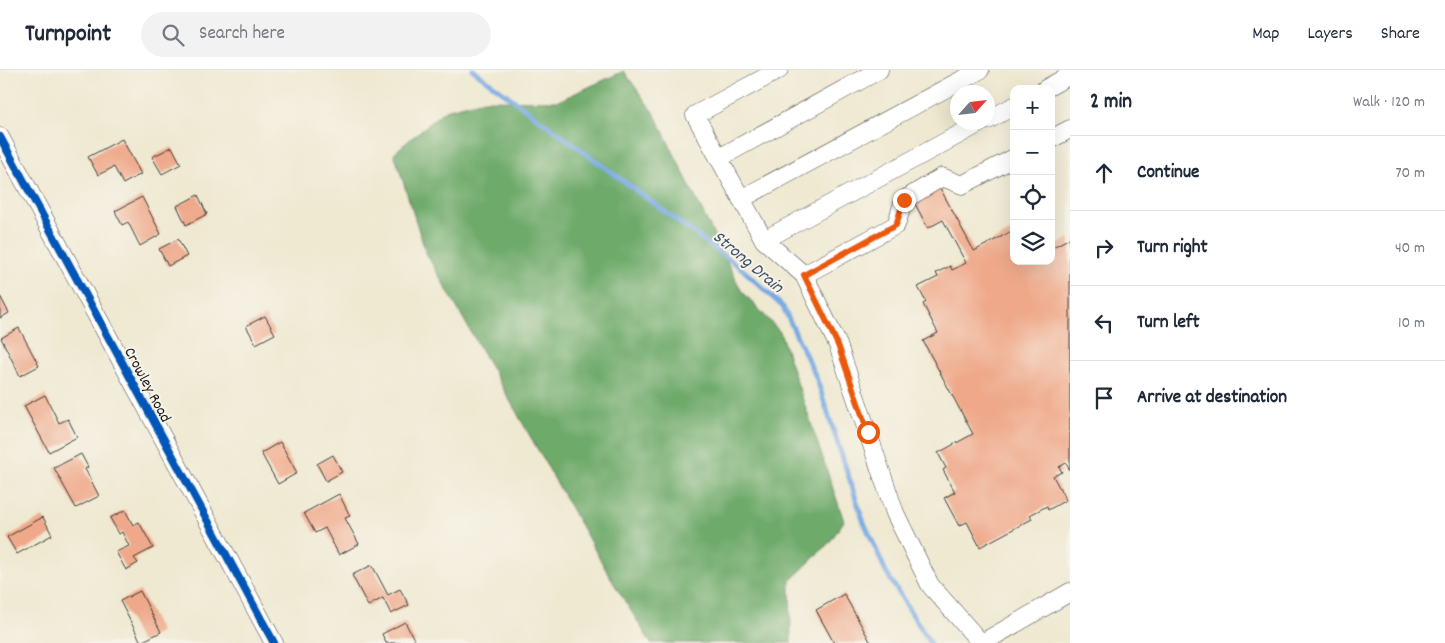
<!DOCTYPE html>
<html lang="en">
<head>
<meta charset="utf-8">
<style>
  :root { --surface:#fff; --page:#f2f2f3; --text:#1f2937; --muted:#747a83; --line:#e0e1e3 }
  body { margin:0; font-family:Dekko,sans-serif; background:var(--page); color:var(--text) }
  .controls { position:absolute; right:15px; top:15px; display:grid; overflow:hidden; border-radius:10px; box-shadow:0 5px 20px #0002 }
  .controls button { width:45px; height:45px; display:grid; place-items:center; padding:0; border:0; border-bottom:1px solid var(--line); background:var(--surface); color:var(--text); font:25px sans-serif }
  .compass { position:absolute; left:950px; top:15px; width:45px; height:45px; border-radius:50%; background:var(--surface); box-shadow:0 5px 20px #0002; rotate:63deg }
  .stop { position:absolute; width:15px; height:15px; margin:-11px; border:4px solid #ea580c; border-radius:50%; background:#fff }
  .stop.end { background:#ea580c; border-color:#fff; box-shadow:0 1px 5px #0008 }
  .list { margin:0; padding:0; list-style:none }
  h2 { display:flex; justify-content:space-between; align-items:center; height:65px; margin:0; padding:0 20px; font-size:21px }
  h2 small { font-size:16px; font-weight:400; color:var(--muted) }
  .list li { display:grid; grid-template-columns:32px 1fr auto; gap:15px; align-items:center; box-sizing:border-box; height:75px; padding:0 20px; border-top:1px solid var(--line) }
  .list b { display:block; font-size:19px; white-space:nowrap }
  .list em { font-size:16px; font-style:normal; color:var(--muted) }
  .icon { flex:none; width:28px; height:28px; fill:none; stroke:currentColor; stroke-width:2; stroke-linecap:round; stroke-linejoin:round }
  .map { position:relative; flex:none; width:1070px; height:573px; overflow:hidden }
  header { display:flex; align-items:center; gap:30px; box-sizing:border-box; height:70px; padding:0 25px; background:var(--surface); border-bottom:1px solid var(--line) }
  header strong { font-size:24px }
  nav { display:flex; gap:28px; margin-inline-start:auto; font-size:18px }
  .search { width:350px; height:45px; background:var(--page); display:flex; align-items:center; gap:12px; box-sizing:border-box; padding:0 18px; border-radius:28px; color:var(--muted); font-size:19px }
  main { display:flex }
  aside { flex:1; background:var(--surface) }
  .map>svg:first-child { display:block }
  .forest { fill:#6eaa6b; stroke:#456344 }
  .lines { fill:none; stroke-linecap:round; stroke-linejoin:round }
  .stream { stroke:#77a9e3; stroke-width:5 }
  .building { fill:#efa98a }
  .minor-casing { stroke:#3c3b37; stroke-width:19 }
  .minor { stroke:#fff; stroke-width:18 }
  .cycleway-casing { stroke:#f7f3e8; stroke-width:11 }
  .cycleway { stroke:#0057b8; stroke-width:8 }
  .route { stroke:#ea580c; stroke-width:6 }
  .labels { text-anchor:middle; stroke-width:4; stroke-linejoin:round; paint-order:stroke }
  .street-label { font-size:16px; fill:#1c1c1c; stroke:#f7f3e8 }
  .water-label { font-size:18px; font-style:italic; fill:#40546c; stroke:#f7f3e8 }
</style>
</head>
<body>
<header>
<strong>Turnpoint</strong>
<div class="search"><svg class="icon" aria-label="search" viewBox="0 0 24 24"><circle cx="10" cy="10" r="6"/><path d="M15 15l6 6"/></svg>Search here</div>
<nav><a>Map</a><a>Layers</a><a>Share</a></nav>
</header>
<main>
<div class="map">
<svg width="1070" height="573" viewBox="0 0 1070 573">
  <rect width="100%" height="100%" fill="#f7f3e8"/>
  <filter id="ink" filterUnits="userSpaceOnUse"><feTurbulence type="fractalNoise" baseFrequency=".02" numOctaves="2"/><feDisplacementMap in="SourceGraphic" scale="10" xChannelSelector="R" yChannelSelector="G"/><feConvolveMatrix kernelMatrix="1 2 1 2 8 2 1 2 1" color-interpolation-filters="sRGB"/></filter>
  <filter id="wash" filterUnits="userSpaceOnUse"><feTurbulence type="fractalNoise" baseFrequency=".0096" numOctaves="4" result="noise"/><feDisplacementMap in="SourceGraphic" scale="20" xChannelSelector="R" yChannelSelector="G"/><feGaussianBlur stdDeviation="1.12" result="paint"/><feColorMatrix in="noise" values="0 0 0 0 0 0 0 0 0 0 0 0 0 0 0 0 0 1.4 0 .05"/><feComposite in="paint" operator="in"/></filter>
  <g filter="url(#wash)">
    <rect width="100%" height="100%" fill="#efe9d2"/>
    <polygon class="forest" points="624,1 655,45 741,220 780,262 844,451 829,473 790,511 791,573 651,573 613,512 426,183 394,83 445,40 484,30 558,31"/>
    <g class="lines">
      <polyline class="stream" points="473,0 741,198 783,237 816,307 863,450 887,504 930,573"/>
    </g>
    <g id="blocks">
      <g class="building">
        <polygon points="122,69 141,104 123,114 114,97 98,105 88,87"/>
        <polygon points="172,77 181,94 162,104 152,87"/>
        <polygon points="940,118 974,181 1014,160 1014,191 1051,191 1051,178 1070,168 1070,401 1066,393 1059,397 1062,402 1053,406 1066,430 1048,440 1047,436 1030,445 1032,449 980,477 967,452 959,456 944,428 955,422 943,400 946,398 938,383 973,364 923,271 938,263 923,234 926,232 918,217 938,207 936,203 950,196 952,200 966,193 943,150 928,158 914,132"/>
        <polygon points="198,125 207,144 186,155 177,136"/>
        <polygon points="142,127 161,164 140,176 128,152 122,155 115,141"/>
        <polygon points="178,169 187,186 168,196 159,179"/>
        <polygon points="0,226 9,243 0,248"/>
        <polygon points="265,246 275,264 256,274 246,256"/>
        <polygon points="19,258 39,296 20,306 1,268"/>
        <polygon points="45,325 59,353 68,349 77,367 49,382 24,336"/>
        <polygon points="280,372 297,403 278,414 261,383"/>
        <polygon points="81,384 88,397 85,399 99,426 76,438 54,398"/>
        <polygon points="333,385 342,402 326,411 317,394"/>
        <polygon points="339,424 350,446 345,448 359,474 339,485 325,458 315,463 304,443"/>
        <polygon points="125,440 133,455 139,452 153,478 134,488 138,493 126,500 116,482 129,476 122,462 119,464 110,448"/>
        <polygon points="43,447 52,465 17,484 7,467"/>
        <polygon points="372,495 388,525 400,519 409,535 391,544 383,528 368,536 352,505"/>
        <polygon points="140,521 161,562 141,572 120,531"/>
        <polygon points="844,524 871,573 834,573 816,540"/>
        <polygon points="405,552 416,573 386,573 382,564"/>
      </g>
    </g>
  </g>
  <g filter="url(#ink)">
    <use href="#blocks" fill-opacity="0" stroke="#3c3b37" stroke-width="1"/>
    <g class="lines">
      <defs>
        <g id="minor">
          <polyline points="779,0 695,45 764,170 804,205 838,275 895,443 930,515 981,573"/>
          <polyline points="1045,19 1070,5"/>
          <polyline points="988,50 1014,36"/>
          <polyline points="0,67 274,573"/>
          <polyline points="1051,69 1070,59"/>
          <polyline points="719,88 879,0"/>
          <polyline points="741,129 980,0"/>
          <polyline points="764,170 982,52"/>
          <polyline points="804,205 896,155 904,130 942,107 962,115 1014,88"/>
          <polyline points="982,573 1070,522"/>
        </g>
      </defs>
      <use href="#minor" class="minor-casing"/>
      <use href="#minor" class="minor"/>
      <defs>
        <polyline id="cycleway" points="0,67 274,573"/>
      </defs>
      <use href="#cycleway" class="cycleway-casing"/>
      <use href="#cycleway" class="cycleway"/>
    </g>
  </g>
  <g class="lines" filter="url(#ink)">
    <polyline class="route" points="868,362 838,275 804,205 896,155 904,130"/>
  </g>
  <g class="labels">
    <g class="street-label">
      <text transform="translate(149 314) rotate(62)" y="6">Crowley Road</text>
    </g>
    <g class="water-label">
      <text transform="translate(749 191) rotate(40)" y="6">Strong Drain</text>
    </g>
  </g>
</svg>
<div class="controls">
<button>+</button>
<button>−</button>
<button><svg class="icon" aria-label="locate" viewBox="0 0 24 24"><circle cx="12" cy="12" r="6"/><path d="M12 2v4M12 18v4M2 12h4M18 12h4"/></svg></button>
<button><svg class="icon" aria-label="layers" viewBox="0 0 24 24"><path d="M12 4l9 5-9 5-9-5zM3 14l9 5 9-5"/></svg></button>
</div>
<svg class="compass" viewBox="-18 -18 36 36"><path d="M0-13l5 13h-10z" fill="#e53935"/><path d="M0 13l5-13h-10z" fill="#747a83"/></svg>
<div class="stop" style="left:868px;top:362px"></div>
<div class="stop end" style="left:904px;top:130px"></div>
</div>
<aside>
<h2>2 min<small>Walk · 120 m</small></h2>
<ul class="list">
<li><svg class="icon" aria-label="ahead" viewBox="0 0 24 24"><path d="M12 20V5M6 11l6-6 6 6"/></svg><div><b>Continue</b></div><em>70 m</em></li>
<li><svg class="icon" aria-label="right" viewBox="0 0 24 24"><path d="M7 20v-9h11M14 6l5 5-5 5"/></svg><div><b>Turn right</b></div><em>40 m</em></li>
<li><svg class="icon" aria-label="left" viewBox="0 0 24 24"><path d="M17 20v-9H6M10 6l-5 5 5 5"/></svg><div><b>Turn left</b></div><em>10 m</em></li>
<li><svg class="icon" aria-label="arrive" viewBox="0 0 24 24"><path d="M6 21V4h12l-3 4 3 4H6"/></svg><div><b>Arrive at destination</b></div></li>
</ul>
</aside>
</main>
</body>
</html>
